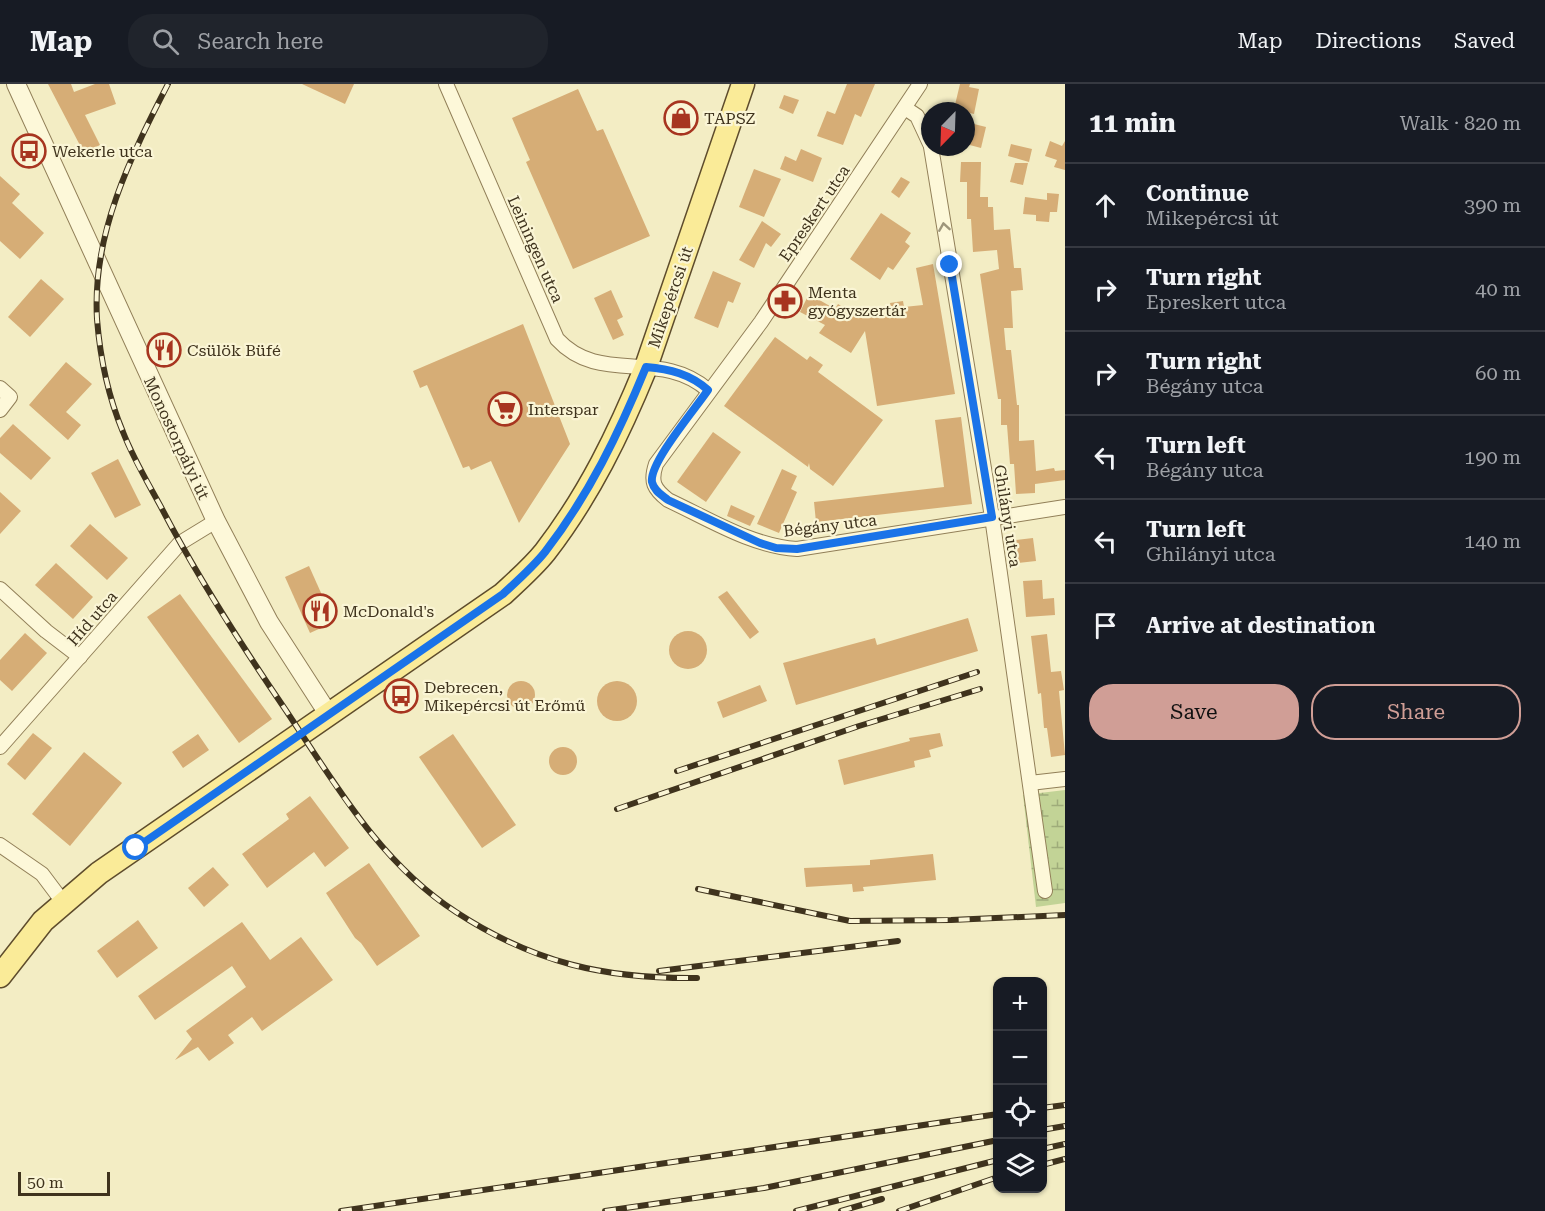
<!DOCTYPE html>
<html lang="en">
<head>
<meta charset="utf-8">
<style>
  :root { --surface:#171b24; --page:#20242c; --text:#f1f3f6; --muted:#9ea1a6; --line:#363941; --accent:#d09e96 }
  body { margin:0; font-family:"Roboto Serif",serif; background:var(--page); color:var(--text) }
  .controls { position:absolute; right:18px; bottom:18px; display:grid; overflow:hidden; border-radius:12px; box-shadow:0 2px 4px #0004 }
  .controls button { width:54px; height:54px; display:grid; place-items:center; padding:0; border:0; border-bottom:2px solid var(--line); background:var(--surface); color:var(--text); font:30px sans-serif }
  .compass { position:absolute; left:921px; top:18px; width:54px; height:54px; border-radius:50%; background:var(--surface); box-shadow:0 2px 4px #0004; rotate:203deg }
  .scale { position:absolute; left:18px; bottom:15px; width:92px; box-sizing:border-box; padding-left:6px; border:3px solid #3f331d; border-top:0; font-size:16px; line-height:21px; white-space:nowrap; color:#3f331d; -webkit-text-stroke:4px #faf5d5; paint-order:stroke }
  .stop { position:absolute; width:18px; height:18px; margin:-14px; border:4px solid #1a73e8; border-radius:50%; background:#fff }
  .stop.end { background:#1a73e8; border-color:#fff; box-shadow:0 2px 6px #0008 }
  .list { margin:0; padding:0; list-style:none }
  h2 { display:flex; justify-content:space-between; align-items:center; height:78px; margin:0; padding:0 24px; font-size:26px }
  h2 small { font-size:20px; font-weight:400; color:var(--muted) }
  .list li { display:grid; grid-template-columns:39px 1fr auto; gap:18px; align-items:center; box-sizing:border-box; height:84px; padding:0 24px; border-top:2px solid var(--line) }
  .list b { display:block; font-size:22px; white-space:nowrap }
  .list p { margin:0; font-size:20px; white-space:nowrap; color:var(--muted) }
  .list em { font-size:20px; font-style:normal; color:var(--muted) }
  .actions { display:flex; gap:12px; padding:18px 24px }
  .actions a { flex:1; padding:14px 0; border:2px solid var(--accent); border-radius:24px; text-align:center; font-size:21px; color:var(--accent) }
  .actions .main { background:var(--accent); color:#111 }
  .icon { flex:none; width:33px; height:33px; fill:none; stroke:currentColor; stroke-width:2; stroke-linecap:round; stroke-linejoin:round }
  .map { position:relative; flex:none; width:1065px; height:1127px; overflow:hidden }
  header { display:flex; align-items:center; gap:36px; box-sizing:border-box; height:84px; padding:0 30px; background:var(--surface); border-bottom:2px solid var(--line) }
  header strong { font-size:28px }
  nav { display:flex; gap:33px; margin-inline-start:auto; font-size:21px }
  .search { width:420px; height:54px; background:var(--page); display:flex; align-items:center; gap:15px; box-sizing:border-box; padding:0 21px; border-radius:24px; color:var(--muted); font-size:22px }
  main { display:flex }
  aside { flex:1; background:var(--surface) }
  .map>svg:first-child { display:block }
  .wetland { fill:url(#wetland-marsh) }
  .building { fill:#d6ad76 }
  .lines { fill:none; stroke-linecap:round; stroke-linejoin:round }
  .minor-casing { stroke:#917f58; stroke-width:16 }
  .tertiary-casing { stroke:#917f58; stroke-width:20 }
  .primary-casing { stroke:#5e4c2c; stroke-width:25 }
  .minor { stroke:#fdf8d9; stroke-width:14 }
  .tertiary { stroke:#fdf8d9; stroke-width:18 }
  .primary { stroke:#faeb98; stroke-width:22 }
  .rail-casing { stroke:#3f331d; stroke-width:6 }
  .rail { stroke:#faf5d5; stroke-width:4; stroke-dasharray:11; stroke-linecap:butt }
  .oneway { stroke:#9e967b }
  .route { stroke:#1a73e8; stroke-width:8 }
  .labels { text-anchor:middle; stroke-width:4.5; stroke-linejoin:round; paint-order:stroke }
  .poi-label { font-size:16px; fill:#3f331d; stroke:#faf5d5; text-anchor:start }
  .street-label { font-size:16px; fill:#3f331d; stroke:#faf5d5 }
</style>
</head>
<body>
<header>
<strong>Map</strong>
<div class="search"><svg class="icon" aria-label="search" viewBox="0 0 24 24"><circle cx="10" cy="10" r="6"/><path d="M15 15l6 6"/></svg>Search here</div>
<nav><a>Map</a><a>Directions</a><a>Saved</a></nav>
</header>
<main>
<div class="map">
<svg width="1065" height="1127" viewBox="0 0 1065 1127">
  <defs>
    <pattern id="wetland-marsh" width="20" height="14" patternUnits="userSpaceOnUse" patternTransform="scale(1.5)"><rect width="20" height="14" fill="#c2d396"/><path d="M1 5h8M5 5V1M11 12h8M15 12V8" fill="none" stroke="#9fac7a"/></pattern>
  </defs>
  <rect width="100%" height="100%" fill="#f3edc4"/>
  <polygon class="wetland" points="1065,706 1065,819 1036,823 1023,711"/>
  <g class="building">
    <polygon points="48,0 71,0 74,8 95,0 109,0 116,20 85,31 100,61 84,69"/>
    <polygon points="302,0 354,0 345,20"/>
    <polygon points="847,0 875,0 861,33 855,30 843,61 817,52 827,27 835,30"/>
    <polygon points="960,0 970,0 969,3 979,5 974,30 954,25"/>
    <polygon points="578,5 597,47 603,45 650,152 573,185 526,78 530,76 512,34"/>
    <polygon points="784,11 799,16 793,30 779,24"/>
    <polygon points="966,38 986,43 981,64 966,60"/>
    <polygon points="1050,57 1062,62 1065,57 1065,86 1054,83 1057,76 1045,72"/>
    <polygon points="1011,60 1032,65 1029,78 1008,72"/>
    <polygon points="801,65 822,74 813,98 780,85 785,72 796,77"/>
    <polygon points="961,78 981,78 980,113 988,113 988,123 993,123 994,146 1010,145 1014,184 1021,184 1023,206 1011,207 1013,244 1004,244 1006,266 1011,266 1017,321 1019,321 1019,357 1034,356 1036,387 1054,384 1055,387 1065,386 1065,396 1035,400 1035,409 1016,410 1014,380 1010,380 1007,341 1001,341 1001,315 998,315 980,190 999,185 997,166 973,168 971,135 967,135 967,98 960,98"/>
    <polygon points="1015,79 1028,79 1023,101 1010,98"/>
    <polygon points="754,85 781,95 764,133 739,123"/>
    <polygon points="0,92 20,110 12,119 44,149 20,175 0,157"/>
    <polygon points="901,93 910,98 899,114 891,108"/>
    <polygon points="1047,109 1059,110 1057,128 1050,128 1049,138 1036,137 1036,131 1023,130 1025,113 1047,116"/>
    <polygon points="881,129 911,149 905,158 910,162 893,186 888,183 880,196 850,175"/>
    <polygon points="762,137 781,150 771,163 766,159 754,184 739,176"/>
    <polygon points="933,180 955,310 877,322 865,247 851,269 819,249 825,241 800,228 809,210 835,225 838,220 859,233 892,228 890,219 903,217 904,223 923,221 916,184"/>
    <polygon points="713,187 741,199 733,219 728,217 718,244 694,234"/>
    <polygon points="41,195 64,215 30,253 8,233"/>
    <polygon points="611,206 623,233 617,236 624,251 613,256 594,214"/>
    <polygon points="523,240 570,360 519,439 491,377 471,386 469,382 463,384 427,301 420,304 413,287"/>
    <polygon points="775,253 807,276 810,272 823,281 818,288 883,336 833,402 810,385 809,379 808,383 724,322"/>
    <polygon points="165,255 173,273 163,277 155,259"/>
    <polygon points="66,278 92,300 66,328 81,341 68,356 29,321"/>
    <polygon points="961,333 972,420 816,438 814,418 944,403 935,336"/>
    <polygon points="13,340 51,374 31,396 0,369 0,354"/>
    <polygon points="713,348 741,368 706,418 677,398"/>
    <polygon points="118,375 141,421 115,434 91,389"/>
    <polygon points="782,385 797,392 791,405 797,408 779,449 757,440"/>
    <polygon points="0,408 21,427 0,450"/>
    <polygon points="731,421 755,432 750,442 727,432"/>
    <polygon points="90,440 128,474 107,496 70,462"/>
    <polygon points="1033,454 1036,477 1018,479 1015,456"/>
    <polygon points="56,479 93,513 73,535 35,501"/>
    <polygon points="309,482 334,538 310,549 285,493"/>
    <polygon points="1042,496 1043,515 1054,514 1055,531 1026,533 1023,497"/>
    <polygon points="727,507 759,548 750,555 718,513"/>
    <polygon points="180,510 272,635 239,659 147,533"/>
    <polygon points="968,534 978,567 796,621 783,579 875,554 877,561"/>
    <circle cx="688" cy="566" r="19"/>
    <polygon points="25,549 47,569 12,607 0,596 0,576"/>
    <polygon points="1047,550 1051,588 1061,587 1064,606 1059,607 1065,671 1051,673 1047,644 1044,644 1041,609 1038,610 1031,552"/>
    <circle cx="617" cy="617" r="20"/>
    <circle cx="521" cy="611" r="14"/>
    <polygon points="760,601 767,617 723,634 717,618"/>
    <polygon points="33,649 52,664 25,696 7,680"/>
    <polygon points="940,649 943,662 929,666 931,673 914,677 915,683 844,701 838,676 910,657 909,654"/>
    <polygon points="198,650 209,666 183,684 172,668"/>
    <polygon points="453,650 516,741 482,764 419,673"/>
    <circle cx="563" cy="677" r="14"/>
    <polygon points="84,668 122,699 70,762 32,730"/>
    <polygon points="310,712 349,764 325,783 314,768 267,804 242,770 289,735 286,730"/>
    <polygon points="933,770 936,796 863,803 864,807 853,808 852,800 806,803 804,784 870,781 870,776"/>
    <polygon points="369,779 420,852 377,882 361,859 355,854 326,809"/>
    <polygon points="213,783 229,801 204,823 188,804"/>
    <polygon points="138,836 158,864 117,894 97,867"/>
    <polygon points="242,838 270,876 301,853 333,896 262,947 252,933 228,951 234,959 209,977 198,963 175,976 192,955 186,947 246,903 232,882 155,936 138,912"/>
  </g>
  <g class="lines">
    <defs>
      <g id="minor">
        <path d="M446 0 557 255C600 302 660 264 708 306"/>
        <path d="M920 0 761 238 656 380C650 398 654 405 668 416 709 435 751 462 797 465L1065 423"/>
        <polyline points="905,24 917,32 930,60"/>
        <polyline points="931,63 992,433 1045,807"/>
        <polyline points="0,304 10,313 0,326"/>
        <polyline points="0,505 46,547 80,573"/>
        <polyline points="0,663 180,459 216,437"/>
        <polyline points="1030,699 1065,695"/>
        <polyline points="0,761 42,790 63,818"/>
      </g>
      <polyline id="tertiary" points="16,0 216,437 269,538 329,631"/>
      <path id="primary" d="M0 892 43 837 99 789 503 510C517 497 533 483 545 468 589 411 619 349 646 283L743 0"/>
    </defs>
    <use href="#minor" class="minor-casing"/>
    <use href="#tertiary" class="tertiary-casing"/>
    <use href="#primary" class="primary-casing"/>
    <use href="#minor" class="minor"/>
    <use href="#tertiary" class="tertiary"/>
    <use href="#primary" class="primary"/>
    <defs>
      <g id="rail">
        <path d="M168 0C130 74 92 150 97 235 100 273 108 312 123 348 133 374 148 399 161 423 198 494 240 559 285 625 334 698 380 779 456 828 534 879 605 895 697 894"/>
        <polyline points="677,687 977,588"/>
        <polyline points="617,725 859,642 980,605"/>
        <polyline points="698,805 850,837 951,836 1065,831"/>
        <polyline points="659,887 898,857"/>
        <polyline points="1042,1024 1065,1021"/>
        <polyline points="1042,1046 1065,1042"/>
        <polyline points="1042,1065 1065,1060"/>
        <polyline points="1042,1081 1065,1075"/>
        <polyline points="341,1127 998,1030"/>
        <polyline points="605,1127 764,1104 998,1056"/>
        <polyline points="796,1127 998,1076"/>
        <polyline points="841,1127 882,1115"/>
        <polyline points="899,1127 998,1093"/>
      </g>
    </defs>
    <use href="#rail" class="rail-casing"/>
    <use href="#rail" class="rail"/>
  </g>
  <defs><path id="oneway-chevron" d="M-2-3.5L2.5 0L-2 3.5" fill="none" stroke-width="1.6" stroke-linecap="round" stroke-linejoin="round" transform="scale(1.5)"/></defs>
  <use class="oneway" href="#oneway-chevron" transform="translate(944 143) rotate(-99)"/>
  <g class="lines">
    <path class="route" d="M136 764 503 510C517 497 533 483 545 468 589 411 619 349 646 283 670 285 690 290 708 306 696 324 649 379 652 398 654 407 662 411 668 416L760 459 776 464 797 465 992 433 950 181"/>
  </g>
  <defs>
    <symbol id="shop-ring" viewBox="-11 -11 22 22"><circle r="9.5" fill="#faf5d5" stroke="#a73520" stroke-width="1.5"/><path d="M-5-2.5h2.3a2.7 3.5 0 0 1 5.4 0H5L5.5 6h-11ZM-1.5-2.5h3a1.5 2.3 0 0 0-3 0Z" fill="#a73520"/></symbol>
    <symbol id="bus-ring" viewBox="-11 -11 22 22"><circle r="9.5" fill="#faf5d5" stroke="#a73520" stroke-width="1.5"/><path d="M-5-6H5V4H4V6H2V4H-2V6H-4V4H-5ZM-3.5-4V0h7V-4ZM-3.5 1.2v1.5H-2V1.2ZM2 1.2v1.5H3.5V1.2Z" fill="#a73520"/></symbol>
    <symbol id="pharmacy-ring" viewBox="-11 -11 22 22"><circle r="9.5" fill="#faf5d5" stroke="#a73520" stroke-width="1.5"/><path d="M-2-6h4v4h4v4h-4v4h-4v-4h-4v-4h4Z" fill="#a73520"/></symbol>
    <symbol id="restaurant-ring" viewBox="-11 -11 22 22"><circle r="9.5" fill="#faf5d5" stroke="#a73520" stroke-width="1.5"/><path d="M-5-6h1v4h1v-4h1v4h1v-4h1v5L-1.5 .5V6h-2V.5L-5-1ZM5-6V6H3V1.5H1.5Q1.5-4 5-6Z" fill="#a73520"/></symbol>
    <symbol id="supermarket-ring" viewBox="-11 -11 22 22"><circle r="9.5" fill="#faf5d5" stroke="#a73520" stroke-width="1.5"/><path d="M-6-5.5h2.5l.6 2H6L4.5 2H-2.5L-4.4-4H-6ZM-1.5 3.2a1.3 1.3 0 1 0 .1 0ZM3 3.2a1.3 1.3 0 1 0 .1 0Z" fill="#a73520"/></symbol>
  </defs>
  <g fill-rule="evenodd">
    <use href="#shop-ring" x="662" y="15" width="38" height="38"/>
    <use href="#bus-ring" x="10" y="48" width="38" height="38"/>
    <use href="#pharmacy-ring" x="766" y="198" width="38" height="38"/>
    <use href="#restaurant-ring" x="145" y="247" width="38" height="38"/>
    <use href="#supermarket-ring" x="486" y="306" width="38" height="38"/>
    <use href="#restaurant-ring" x="301" y="508" width="38" height="38"/>
    <use href="#bus-ring" x="382" y="593" width="38" height="38"/>
  </g>
  <g class="labels">
    <g class="poi-label">
      <text x="704" y="40">TAPSZ</text>
      <text x="52" y="73">Wekerle utca</text>
      <text x="808" y="214">Menta<tspan x="808" dy="18">gyógyszertár</tspan></text>
      <text x="187" y="272">Csülök Büfé</text>
      <text x="528" y="331">Interspar</text>
      <text x="343" y="533">McDonald's</text>
      <text x="424" y="609">Debrecen,<tspan x="424" dy="18">Mikepércsi út Erőmű</tspan></text>
    </g>
    <g class="street-label">
      <text transform="translate(814 129) rotate(-56)" y="6">Epreskert utca</text>
      <text transform="translate(536 165) rotate(66)" y="6">Leiningen utca</text>
      <text transform="translate(670 213) rotate(-71)" y="6">Mikepércsi út</text>
      <text transform="translate(177 354) rotate(65)" y="6">Monostorpályi út</text>
      <text transform="translate(1008 432) rotate(81)" y="6">Ghilányi utca</text>
      <text transform="translate(830 441) rotate(-7)" y="6">Bégány utca</text>
      <text transform="translate(92 534) rotate(-49)" y="6">Híd utca</text>
    </g>
  </g>
</svg>
<div class="controls">
<button>+</button>
<button>−</button>
<button><svg class="icon" aria-label="locate" viewBox="0 0 24 24"><circle cx="12" cy="12" r="6"/><path d="M12 2v4M12 18v4M2 12h4M18 12h4"/></svg></button>
<button><svg class="icon" aria-label="layers" viewBox="0 0 24 24"><path d="M12 4l9 5-9 5-9-5zM3 14l9 5 9-5"/></svg></button>
</div>
<svg class="compass" viewBox="-18 -18 36 36"><path d="M0-13l5 13h-10z" fill="#e53935"/><path d="M0 13l5-13h-10z" fill="#9ea1a6"/></svg>
<div class="scale">50 m</div>
<div class="stop" style="left:136px;top:764px"></div>
<div class="stop end" style="left:950px;top:181px"></div>
</div>
<aside>
<h2>11 min<small>Walk · 820 m</small></h2>
<ul class="list">
<li><svg class="icon" aria-label="ahead" viewBox="0 0 24 24"><path d="M12 20V5M6 11l6-6 6 6"/></svg><div><b>Continue</b><p>Mikepércsi út</p></div><em>390 m</em></li>
<li><svg class="icon" aria-label="right" viewBox="0 0 24 24"><path d="M7 20v-9h11M14 6l5 5-5 5"/></svg><div><b>Turn right</b><p>Epreskert utca</p></div><em>40 m</em></li>
<li><svg class="icon" aria-label="right" viewBox="0 0 24 24"><path d="M7 20v-9h11M14 6l5 5-5 5"/></svg><div><b>Turn right</b><p>Bégány utca</p></div><em>60 m</em></li>
<li><svg class="icon" aria-label="left" viewBox="0 0 24 24"><path d="M17 20v-9H6M10 6l-5 5 5 5"/></svg><div><b>Turn left</b><p>Bégány utca</p></div><em>190 m</em></li>
<li><svg class="icon" aria-label="left" viewBox="0 0 24 24"><path d="M17 20v-9H6M10 6l-5 5 5 5"/></svg><div><b>Turn left</b><p>Ghilányi utca</p></div><em>140 m</em></li>
<li><svg class="icon" aria-label="arrive" viewBox="0 0 24 24"><path d="M6 21V4h12l-3 4 3 4H6"/></svg><div><b>Arrive at destination</b></div></li>
</ul>
<div class="actions"><a class="main">Save</a><a>Share</a></div>
</aside>
</main>
</body>
</html>
